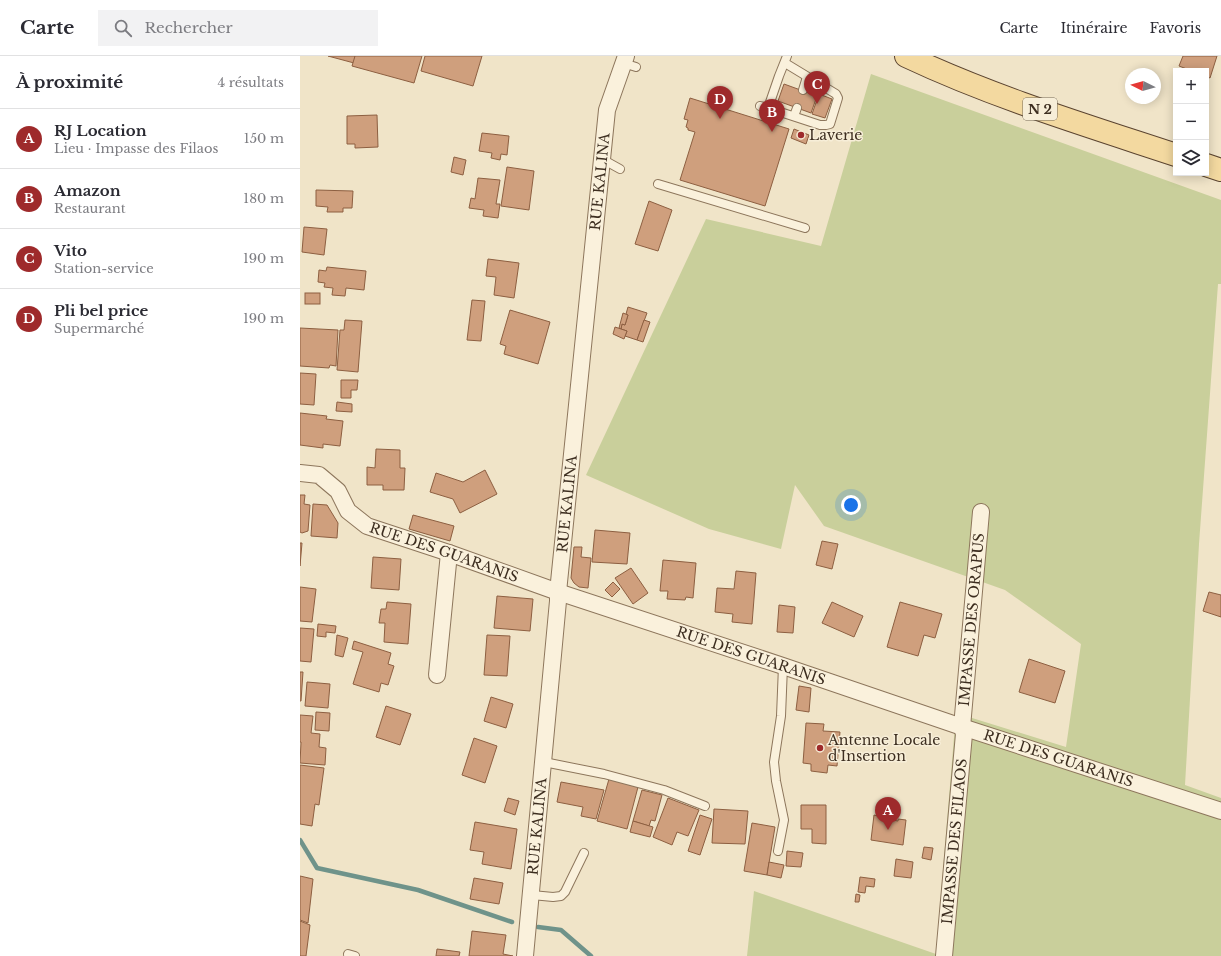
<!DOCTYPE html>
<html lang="fr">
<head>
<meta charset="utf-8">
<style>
  :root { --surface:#fff; --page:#f2f2f3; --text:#2b2b33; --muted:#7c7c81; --line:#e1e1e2; --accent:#9e2a2b }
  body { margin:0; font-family:"Libre Baskerville",serif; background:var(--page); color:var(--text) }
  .controls { position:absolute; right:12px; top:12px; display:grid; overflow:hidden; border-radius:0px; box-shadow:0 2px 10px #0003 }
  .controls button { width:36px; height:36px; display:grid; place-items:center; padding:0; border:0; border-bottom:1px solid var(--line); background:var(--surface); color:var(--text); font:20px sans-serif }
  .compass { position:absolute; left:825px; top:12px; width:36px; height:36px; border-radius:50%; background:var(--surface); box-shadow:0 2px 10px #0003; rotate:275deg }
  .you { position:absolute; left:551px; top:449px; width:14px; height:14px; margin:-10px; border:3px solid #fff; border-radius:50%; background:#1a73e8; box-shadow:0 0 0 6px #1a73e833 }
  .badge { display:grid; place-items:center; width:26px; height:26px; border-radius:50%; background:var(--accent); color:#fff; font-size:13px; font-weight:700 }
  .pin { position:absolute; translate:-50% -33px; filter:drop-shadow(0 1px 2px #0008) }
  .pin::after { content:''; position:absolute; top:21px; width:14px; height:12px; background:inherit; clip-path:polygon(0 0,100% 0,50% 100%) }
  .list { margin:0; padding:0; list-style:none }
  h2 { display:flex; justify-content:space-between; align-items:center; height:52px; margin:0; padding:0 16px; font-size:17px }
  h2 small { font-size:13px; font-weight:400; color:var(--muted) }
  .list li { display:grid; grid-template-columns:26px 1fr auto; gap:12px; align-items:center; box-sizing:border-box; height:60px; padding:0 16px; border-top:1px solid var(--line) }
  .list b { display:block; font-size:15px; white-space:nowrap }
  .list p { margin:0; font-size:13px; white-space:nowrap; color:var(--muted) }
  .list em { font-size:13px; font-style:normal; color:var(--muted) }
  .icon { flex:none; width:22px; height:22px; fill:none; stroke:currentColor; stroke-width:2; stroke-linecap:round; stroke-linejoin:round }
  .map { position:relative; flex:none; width:921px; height:900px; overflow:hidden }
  header { display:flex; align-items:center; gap:24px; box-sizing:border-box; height:56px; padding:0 20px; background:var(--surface); border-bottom:1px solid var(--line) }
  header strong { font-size:19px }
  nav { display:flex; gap:22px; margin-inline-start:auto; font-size:14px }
  .search { width:280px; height:36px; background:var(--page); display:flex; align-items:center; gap:10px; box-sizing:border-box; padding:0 14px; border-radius:0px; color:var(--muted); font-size:15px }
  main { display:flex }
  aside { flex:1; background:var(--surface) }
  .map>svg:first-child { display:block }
  .green { fill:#c9cf9b }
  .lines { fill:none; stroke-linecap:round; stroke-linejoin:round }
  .stream { stroke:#6f938a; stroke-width:4.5 }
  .building { fill:#cf9f7d; stroke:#8d5f41 }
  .service-casing { stroke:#8d765c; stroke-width:10 }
  .minor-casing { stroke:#8d765c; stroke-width:18 }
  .primary-casing { stroke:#5b4430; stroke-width:24 }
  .service { stroke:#faf1dc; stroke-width:8 }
  .minor { stroke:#faf1dc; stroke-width:16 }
  .primary { stroke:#f3d9a0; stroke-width:22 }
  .poi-dot { fill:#9e2a2b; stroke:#f7eed8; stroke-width:1.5 }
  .labels { text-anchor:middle; stroke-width:3; stroke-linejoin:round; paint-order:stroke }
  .shield { fill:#f7eed8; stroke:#756857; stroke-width:1 }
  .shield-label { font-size:13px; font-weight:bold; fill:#3d2e20 }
  .poi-label { font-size:14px; fill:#3d2e20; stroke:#f7eed8; text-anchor:start }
  .street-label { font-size:14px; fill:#3d2e20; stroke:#f7eed8 }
</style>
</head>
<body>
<header>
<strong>Carte</strong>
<div class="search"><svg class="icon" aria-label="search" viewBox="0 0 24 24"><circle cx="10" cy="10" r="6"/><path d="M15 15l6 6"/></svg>Rechercher</div>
<nav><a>Carte</a><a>Itinéraire</a><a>Favoris</a></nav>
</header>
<main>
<aside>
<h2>À proximité<small>4 résultats</small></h2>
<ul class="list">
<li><span class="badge">A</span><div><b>RJ Location</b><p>Lieu · Impasse des Filaos</p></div><em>150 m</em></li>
<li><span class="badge">B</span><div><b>Amazon</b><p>Restaurant</p></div><em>180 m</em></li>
<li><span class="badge">C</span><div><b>Vito</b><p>Station-service</p></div><em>190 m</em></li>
<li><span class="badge">D</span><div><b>Pli bel price</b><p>Supermarché</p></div><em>190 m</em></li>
</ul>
</aside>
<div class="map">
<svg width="921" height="900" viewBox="0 0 921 900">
  <rect width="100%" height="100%" fill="#f0e4c8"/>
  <polygon class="green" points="571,18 921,144 921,228 918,228 899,488 885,729 921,742 921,900 447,900 454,835 636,898 656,657 766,691 781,588 705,534 524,470 495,429 481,493 409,473 286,419 406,163 521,190"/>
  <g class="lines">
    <g class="stream">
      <polyline points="0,784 17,812 118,834 212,866"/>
      <polyline points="238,871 261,874 291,900"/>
    </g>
  </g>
  <g class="building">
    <polygon points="28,0 55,0 54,7"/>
    <polygon points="55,0 122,0 114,27 52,10"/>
    <polygon points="125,0 182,0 173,30 121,15"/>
    <polygon points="883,0 917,0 910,22 906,20 906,15 892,15 879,10"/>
    <polygon points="484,28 517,40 511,57 478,45"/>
    <polygon points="519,38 532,43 525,62 512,58"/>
    <polygon points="390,42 489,73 465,150 380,124 395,76 388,74 388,72 386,71 388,64 384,63"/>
    <polygon points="77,59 78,91 55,92 55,88 47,88 47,60"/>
    <polygon points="494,73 509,79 506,88 491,82"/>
    <polygon points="182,77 209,80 207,99 201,98 200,104 191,102 192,97 179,95"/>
    <polygon points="154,101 166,104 163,119 151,116"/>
    <polygon points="207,111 234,115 229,154 201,150"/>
    <polygon points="178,122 200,124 196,148 200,148 198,162 183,160 184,154 169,152 171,142 175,143"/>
    <polygon points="16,134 53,135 52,152 43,152 43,156 27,156 28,151 16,150"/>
    <polygon points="349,145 372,154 358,195 335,188"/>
    <polygon points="4,171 27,173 24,199 2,196"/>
    <polygon points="188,203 219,207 214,242 194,239 196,221 186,220"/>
    <polygon points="27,211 66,215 64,234 46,232 45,240 32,239 33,232 24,231 25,227 18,226 19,214 26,215"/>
    <rect x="5" y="237" width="15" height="11"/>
    <polygon points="172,244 185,245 181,285 167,284"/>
    <polygon points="328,251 347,257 337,284 325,280 327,275 321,273 322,268 325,269 328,259 326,258"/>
    <polygon points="210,254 250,266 238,308 204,298 206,290 200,288"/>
    <polygon points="323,257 328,259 325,269 322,268 321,273 319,272"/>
    <polygon points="45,264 62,265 58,316 37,314 40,274 44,274"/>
    <polygon points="344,264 350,266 343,286 337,284"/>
    <polygon points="315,271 327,275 324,283 313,278"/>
    <polygon points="0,272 38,274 36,310 30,309 29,312 0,310"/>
    <polygon points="0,317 16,318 14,349 0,348"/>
    <polygon points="41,324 58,324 57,334 51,334 51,342 41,342"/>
    <polygon points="37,346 52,348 52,356 36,355"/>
    <polygon points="0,357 27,360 26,363 43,365 40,390 23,388 23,392 0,389"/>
    <polygon points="76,393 100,394 100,412 105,412 104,434 83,434 83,429 67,429 67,411 75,412"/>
    <polygon points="185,414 197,438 160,457 153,443 130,436 136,417 163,426"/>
    <polygon points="0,439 5,439 4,448 10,449 8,475 2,477 0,476"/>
    <polygon points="13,448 27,449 38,467 37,482 11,480"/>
    <polygon points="113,459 154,470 150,485 109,473"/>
    <polygon points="295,474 330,477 327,508 292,506"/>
    <polygon points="522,485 538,488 532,513 516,509"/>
    <polygon points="0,487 2,487 0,510"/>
    <polygon points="274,491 282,491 281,501 291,502 288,532 279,531 274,527 271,522"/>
    <polygon points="73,501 101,503 99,534 71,532"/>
    <polygon points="363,504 396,507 393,542 386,541 385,544 367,543 368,535 360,535"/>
    <polygon points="331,512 348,537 333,548 315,522"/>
    <polygon points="436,515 456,517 452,568 432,566 433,558 415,556 417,532 434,533"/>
    <polygon points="313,526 320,533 312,541 305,534"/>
    <polygon points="0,531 16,533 12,566 0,565"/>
    <polygon points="909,536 921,539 921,561 903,555"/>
    <polygon points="197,540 233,543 230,575 194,572"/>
    <polygon points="87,546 111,548 108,588 84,586 85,567 79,567 81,553 86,553"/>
    <polygon points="532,546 563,560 554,581 522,567"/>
    <polygon points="600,546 642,558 635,582 624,579 618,600 587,591"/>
    <polygon points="479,549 495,551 493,577 477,576"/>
    <polygon points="18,568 36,570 35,577 26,576 26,581 17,580"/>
    <polygon points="0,572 14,573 11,606 0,605"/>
    <polygon points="37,579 48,582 43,601 35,599"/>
    <polygon points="187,579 210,580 207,620 184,619"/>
    <polygon points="54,585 91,597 88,608 94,610 88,629 81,627 79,636 53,628 63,596 52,593"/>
    <polygon points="729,603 765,615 755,647 719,636"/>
    <polygon points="0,616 3,616 1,645 0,645"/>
    <polygon points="7,626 30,628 28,652 5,650"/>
    <polygon points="499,630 511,632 509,656 496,654"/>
    <polygon points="191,641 213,648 206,672 184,665"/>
    <polygon points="86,650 111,658 100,689 76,681"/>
    <polygon points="16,656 30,657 29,675 15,674"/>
    <polygon points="0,659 13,660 11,677 20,678 19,691 26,692 25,709 0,707 1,686 0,686"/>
    <polygon points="506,667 524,668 523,675 540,676 537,710 528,709 527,717 511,715 511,708 503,707"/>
    <polygon points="174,682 197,690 185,727 162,719"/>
    <polygon points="0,709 24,712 19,749 15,748 12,770 0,768"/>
    <polygon points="309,723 338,731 327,773 297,765"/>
    <polygon points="261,726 304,734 296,763 281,760 283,751 257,746"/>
    <polygon points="342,734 362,739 355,765 351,764 349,770 333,765"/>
    <polygon points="208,742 219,745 215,759 204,755"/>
    <polygon points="368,742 399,754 388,780 377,776 372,789 353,781"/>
    <polygon points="501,749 526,749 526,788 512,787 512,773 501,773"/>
    <polygon points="414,753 448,755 445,788 412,787"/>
    <polygon points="400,759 412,763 400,799 388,795"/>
    <polygon points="574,759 582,761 582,762 598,765 598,763 606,764 603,789 571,784"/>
    <polygon points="333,765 353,771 350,781 330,776"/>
    <polygon points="175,766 217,773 211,813 182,808 184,796 170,794"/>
    <polygon points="452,767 475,771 467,819 444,815"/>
    <polygon points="624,791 633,792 631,804 622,802"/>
    <polygon points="487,795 503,797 501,811 486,810"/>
    <polygon points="596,803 613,806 611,822 594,820"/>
    <polygon points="469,806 484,809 481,822 467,819"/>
    <polygon points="0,820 13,823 8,867 0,864"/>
    <polygon points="560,821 575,823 574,831 566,830 565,837 558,836"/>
    <polygon points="174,822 203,827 199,848 170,843"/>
    <polygon points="556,838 560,839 559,846 555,846"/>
    <polygon points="0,865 10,869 6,900 0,900"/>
    <polygon points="172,875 206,879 203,898 213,900 169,900"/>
    <polygon points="137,893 160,896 159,900 136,900"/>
  </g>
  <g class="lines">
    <defs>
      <g id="service">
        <polyline points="323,7 336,11"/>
        <polyline points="503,34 507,21"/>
        <polyline points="460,50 468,52 479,20 487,0"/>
        <polyline points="468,52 520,69 526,69 530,68 538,42 536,38 485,7"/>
        <polyline points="494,60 497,52"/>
        <polyline points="302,103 320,113"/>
        <polyline points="358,128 505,172"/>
        <polyline points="244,706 304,718 364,734 405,750"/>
        <polyline points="478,795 484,764 476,725 474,706 481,660 483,610"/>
        <polyline points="232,839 253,841 261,840 265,836 284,797"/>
        <polyline points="48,898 55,900"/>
      </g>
      <g id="minor">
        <path id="s1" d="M0 417 19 419 38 435 48 455 67 470 149 497 258 536 483 610 662 671 921 755"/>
        <polyline points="137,619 149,497"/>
        <path id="s2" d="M225 900 258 545V536L307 54 326 0"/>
        <path id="s3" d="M644 900 664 678 662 671 681 456"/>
      </g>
      <g id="primary">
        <path d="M606 0C693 41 785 69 876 99"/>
        <polyline points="906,109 921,114"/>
      </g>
    </defs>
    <use href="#service" class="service-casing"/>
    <use href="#minor" class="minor-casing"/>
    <use href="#primary" class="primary-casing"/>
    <use href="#service" class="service"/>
    <use href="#minor" class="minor"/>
    <use href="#primary" class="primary"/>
  </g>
  <g class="poi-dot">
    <circle cx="501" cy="79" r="4"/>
    <circle cx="520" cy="692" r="4"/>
  </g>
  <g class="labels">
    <rect class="shield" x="723" y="42" width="34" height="22" rx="3"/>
    <g class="shield-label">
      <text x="740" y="58">N 2</text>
    </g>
    <g class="poi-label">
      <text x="509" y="84">Laverie</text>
      <text x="528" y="689">Antenne Locale<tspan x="528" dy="16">d'Insertion</tspan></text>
    </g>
    <g class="street-label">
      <text dy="5" stroke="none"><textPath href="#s2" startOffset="778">RUE KALINA</textPath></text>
      <text dy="5" stroke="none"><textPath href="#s2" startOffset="454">RUE KALINA</textPath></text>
      <text dy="5" stroke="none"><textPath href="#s1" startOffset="172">RUE DES GUARANIS</textPath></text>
      <text dy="5" stroke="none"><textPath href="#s3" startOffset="338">IMPASSE DES ORAPUS</textPath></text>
      <text dy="5" stroke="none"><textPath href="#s1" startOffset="496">RUE DES GUARANIS</textPath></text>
      <text dy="5" stroke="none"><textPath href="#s1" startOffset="820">RUE DES GUARANIS</textPath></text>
      <text dy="5" stroke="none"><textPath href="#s2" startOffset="130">RUE KALINA</textPath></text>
      <text dy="5" stroke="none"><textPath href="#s3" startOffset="115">IMPASSE DES FILAOS</textPath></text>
    </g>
  </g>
</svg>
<div class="controls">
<button>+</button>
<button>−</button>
<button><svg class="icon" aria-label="layers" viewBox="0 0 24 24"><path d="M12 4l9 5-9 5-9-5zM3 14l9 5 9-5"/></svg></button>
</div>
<svg class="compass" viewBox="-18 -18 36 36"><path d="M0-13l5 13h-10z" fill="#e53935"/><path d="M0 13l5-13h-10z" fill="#7c7c81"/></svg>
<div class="you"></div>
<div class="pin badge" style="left:588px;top:774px">A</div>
<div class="pin badge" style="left:472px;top:76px">B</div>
<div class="pin badge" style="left:517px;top:48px">C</div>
<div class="pin badge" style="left:420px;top:63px">D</div>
</div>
</main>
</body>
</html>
